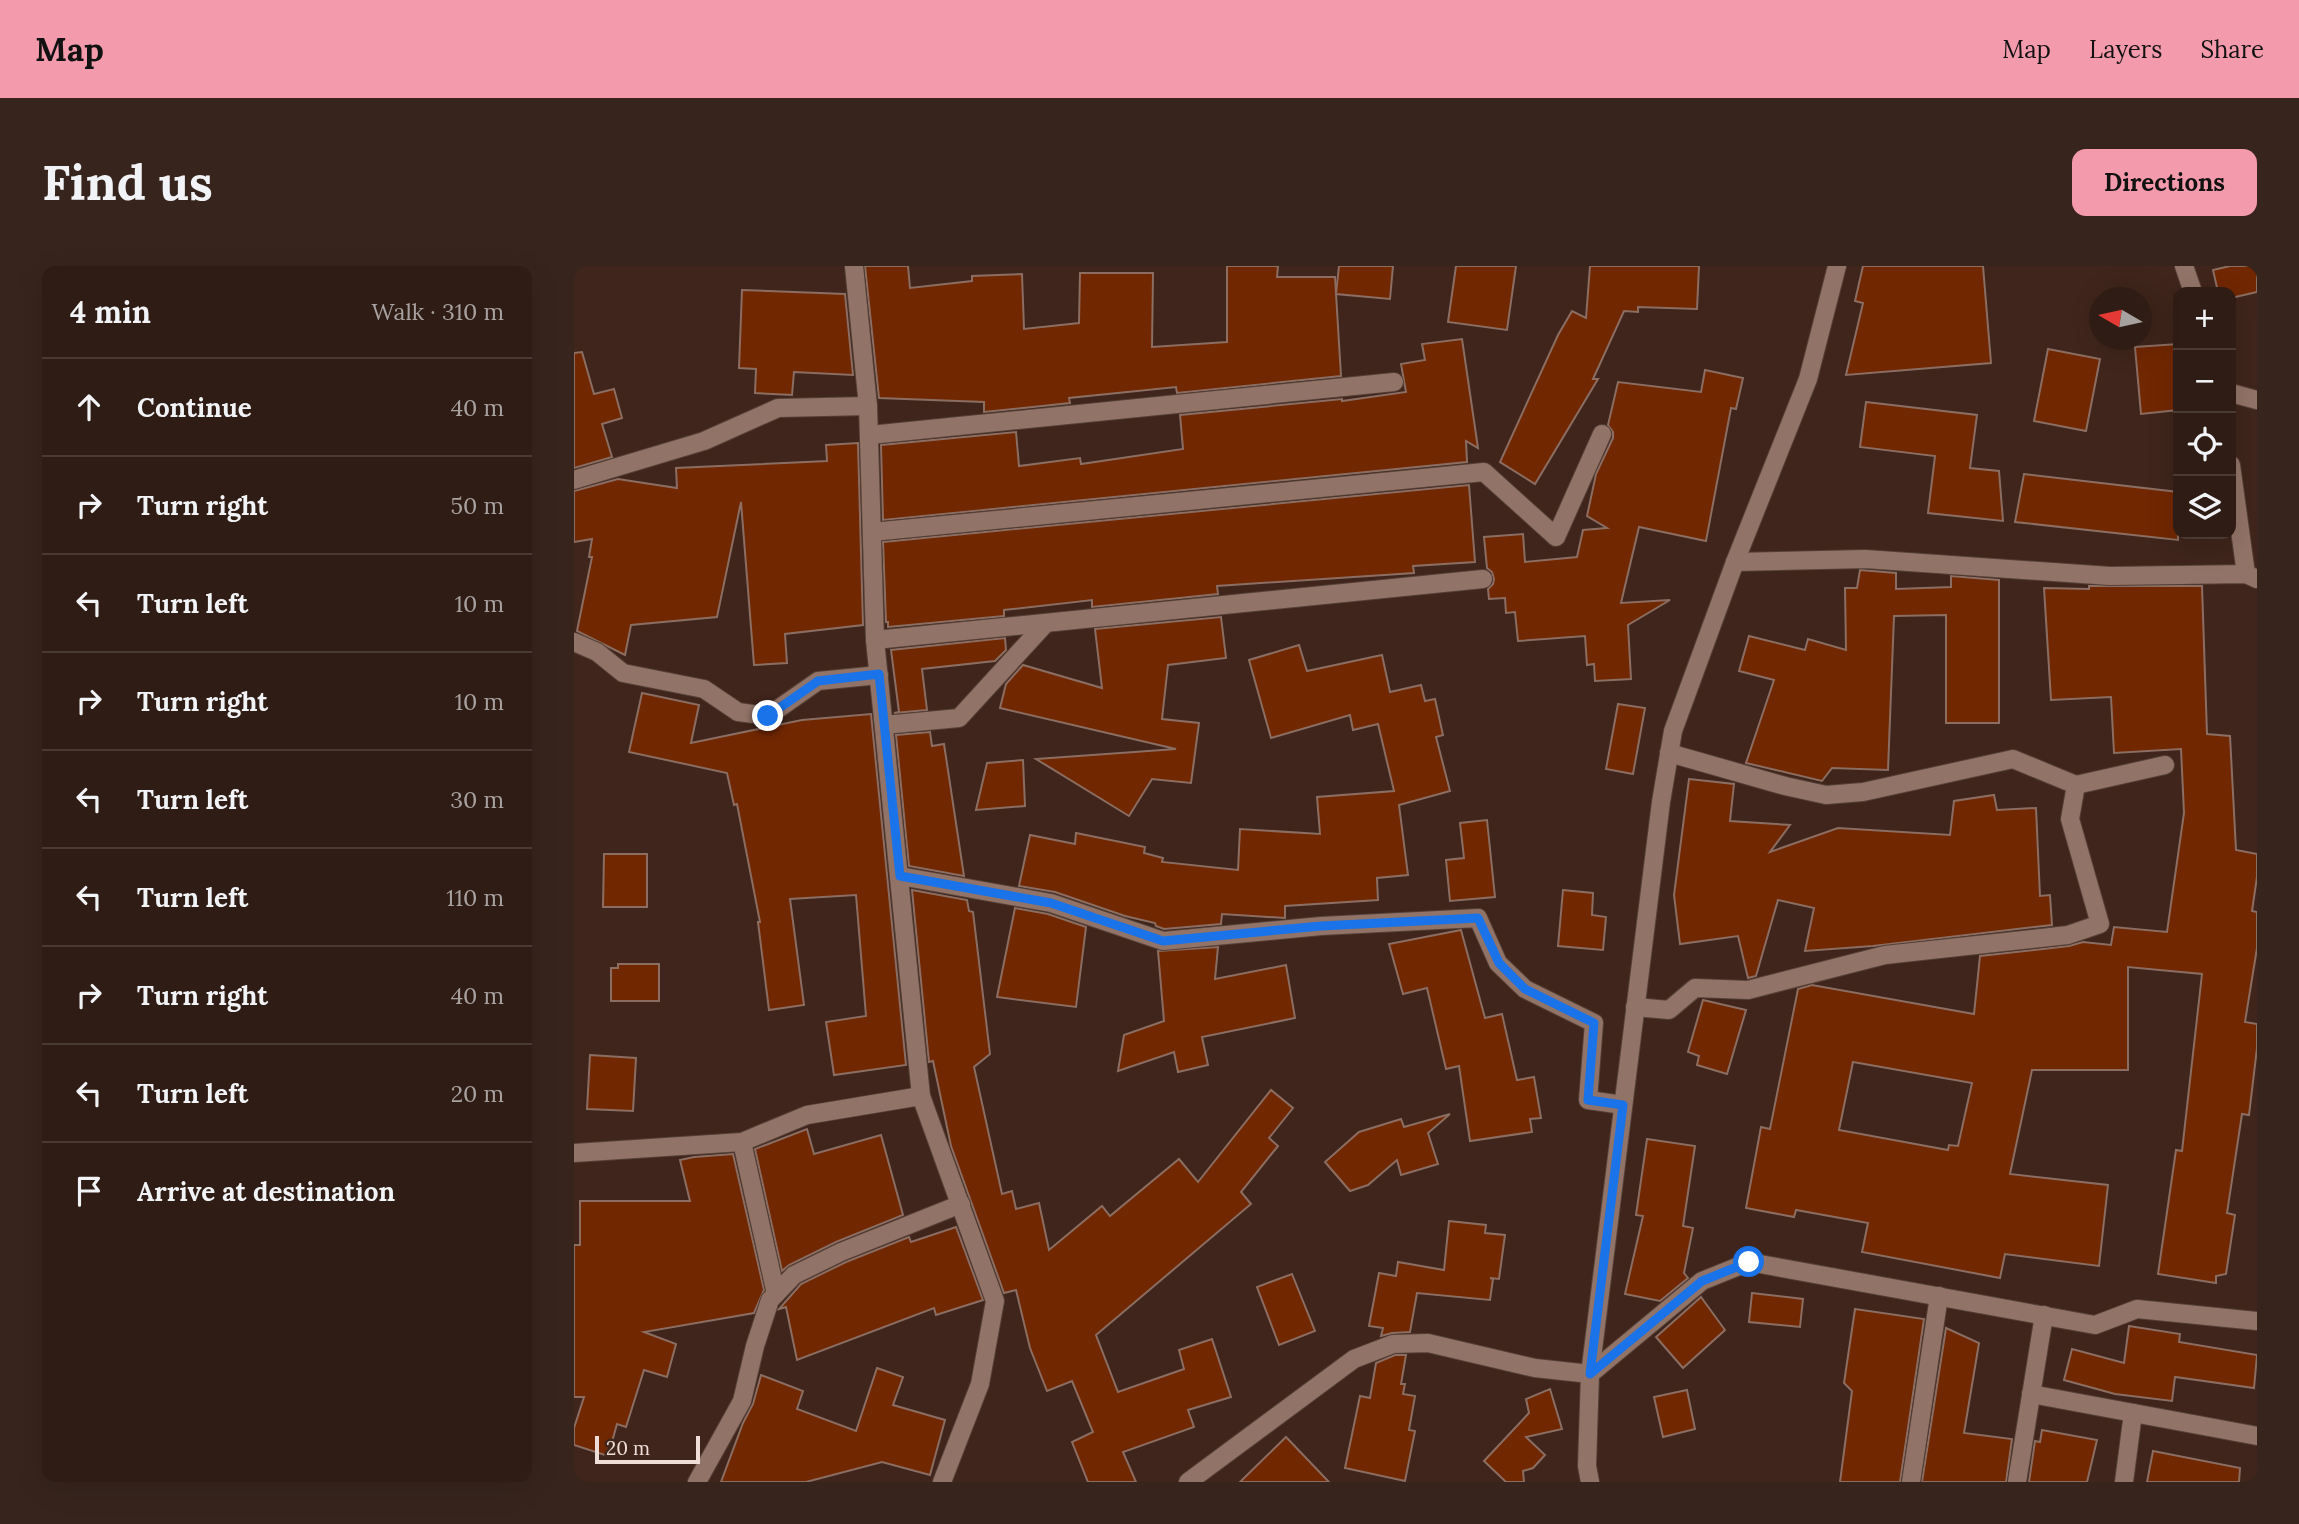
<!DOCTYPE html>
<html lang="en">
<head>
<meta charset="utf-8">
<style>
  :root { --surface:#2f1c14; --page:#37251d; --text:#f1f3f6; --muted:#a7a1a0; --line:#4a3a34; --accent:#f39aac }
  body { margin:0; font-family:Lora,serif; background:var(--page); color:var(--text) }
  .controls { position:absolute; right:21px; top:21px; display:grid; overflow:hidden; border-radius:14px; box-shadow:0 7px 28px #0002 }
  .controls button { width:63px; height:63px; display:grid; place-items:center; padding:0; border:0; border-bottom:2px solid var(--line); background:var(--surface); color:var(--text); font:35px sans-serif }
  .compass { position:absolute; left:1515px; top:21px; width:63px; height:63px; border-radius:50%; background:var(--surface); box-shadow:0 7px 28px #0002; rotate:279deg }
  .scale { position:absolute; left:21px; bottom:18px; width:105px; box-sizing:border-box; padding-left:7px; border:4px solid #efded7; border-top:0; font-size:19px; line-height:24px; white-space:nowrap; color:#efded7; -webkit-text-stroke:5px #3f251b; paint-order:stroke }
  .stop { position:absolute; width:21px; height:21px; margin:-16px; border:5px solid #1a73e8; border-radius:50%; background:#fff }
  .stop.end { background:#1a73e8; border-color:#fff; box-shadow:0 2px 7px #0008 }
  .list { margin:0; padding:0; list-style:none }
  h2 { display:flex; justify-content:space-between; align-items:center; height:91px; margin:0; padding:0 28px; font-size:30px }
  h2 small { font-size:23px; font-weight:400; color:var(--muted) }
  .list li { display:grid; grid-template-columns:46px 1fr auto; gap:21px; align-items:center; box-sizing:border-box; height:98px; padding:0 28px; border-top:2px solid var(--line) }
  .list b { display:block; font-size:26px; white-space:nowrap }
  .list em { font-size:23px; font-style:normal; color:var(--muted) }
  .icon { flex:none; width:38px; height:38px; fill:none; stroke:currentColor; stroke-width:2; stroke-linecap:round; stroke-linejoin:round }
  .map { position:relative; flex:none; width:1683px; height:1216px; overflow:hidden; border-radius:14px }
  header { display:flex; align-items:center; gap:42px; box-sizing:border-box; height:98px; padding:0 35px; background:var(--accent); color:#111 }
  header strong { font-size:33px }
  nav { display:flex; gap:38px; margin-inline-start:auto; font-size:24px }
  .intro { display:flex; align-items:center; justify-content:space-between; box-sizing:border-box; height:168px; padding:0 42px }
  h1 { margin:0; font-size:49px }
  .button { padding:18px 32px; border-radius:14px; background:var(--accent); color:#111; font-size:24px; font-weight:700 }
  main { display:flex; gap:42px; padding:0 42px }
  aside { flex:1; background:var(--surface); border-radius:14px; box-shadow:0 7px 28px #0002 }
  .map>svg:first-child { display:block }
  .building { fill:#712700; stroke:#8b6d61; stroke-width:2; fill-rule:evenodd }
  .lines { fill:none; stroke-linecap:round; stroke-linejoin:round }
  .service-casing { stroke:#554037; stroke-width:20 }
  .minor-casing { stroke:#554037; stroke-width:20 }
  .tertiary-casing { stroke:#554037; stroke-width:20 }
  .service { stroke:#927367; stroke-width:18 }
  .minor { stroke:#927367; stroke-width:18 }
  .tertiary { stroke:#927367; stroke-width:18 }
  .route { stroke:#1a73e8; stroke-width:9 }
</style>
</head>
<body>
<header>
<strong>Map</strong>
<nav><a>Map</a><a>Layers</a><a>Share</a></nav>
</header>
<div class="intro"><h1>Find us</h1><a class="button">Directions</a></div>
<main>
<aside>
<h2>4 min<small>Walk · 310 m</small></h2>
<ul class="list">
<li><svg class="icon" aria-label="ahead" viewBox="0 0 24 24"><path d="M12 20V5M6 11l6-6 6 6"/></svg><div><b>Continue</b></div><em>40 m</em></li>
<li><svg class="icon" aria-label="right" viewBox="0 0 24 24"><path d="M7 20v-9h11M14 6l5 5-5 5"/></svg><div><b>Turn right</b></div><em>50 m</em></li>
<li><svg class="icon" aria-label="left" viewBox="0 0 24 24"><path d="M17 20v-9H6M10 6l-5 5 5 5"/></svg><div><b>Turn left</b></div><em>10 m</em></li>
<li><svg class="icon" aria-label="right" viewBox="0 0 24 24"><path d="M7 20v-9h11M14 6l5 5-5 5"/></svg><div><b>Turn right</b></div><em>10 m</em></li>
<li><svg class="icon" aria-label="left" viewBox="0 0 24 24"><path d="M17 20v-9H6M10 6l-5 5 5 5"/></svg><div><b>Turn left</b></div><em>30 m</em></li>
<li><svg class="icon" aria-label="left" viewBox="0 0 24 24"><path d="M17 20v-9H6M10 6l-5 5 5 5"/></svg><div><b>Turn left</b></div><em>110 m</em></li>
<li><svg class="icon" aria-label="right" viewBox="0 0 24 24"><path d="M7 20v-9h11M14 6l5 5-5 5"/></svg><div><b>Turn right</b></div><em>40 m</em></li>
<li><svg class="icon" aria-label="left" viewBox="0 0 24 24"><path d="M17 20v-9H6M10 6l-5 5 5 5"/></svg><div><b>Turn left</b></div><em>20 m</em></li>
<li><svg class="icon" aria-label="arrive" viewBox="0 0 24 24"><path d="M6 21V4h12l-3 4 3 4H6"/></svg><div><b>Arrive at destination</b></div></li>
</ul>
</aside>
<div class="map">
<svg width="1683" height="1216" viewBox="0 0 1683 1216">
  <rect width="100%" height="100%" fill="#3f251b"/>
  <g class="building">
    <polygon points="291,0 334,0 336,22 398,15 398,10 448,8 450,63 505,57 506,7 579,7 578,81 653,76 653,0 704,0 703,11 761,11 767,110 603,127 602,121 495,132 496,137 410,146 410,136 305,132"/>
    <polygon points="765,0 819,0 816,33 762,28"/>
    <polygon points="882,0 942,0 933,64 874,56"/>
    <polygon points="1016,0 1125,0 1123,43 1064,41 1064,46 1050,45 1019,113 1024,113 961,218 926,196 984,69 998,45 1012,52"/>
    <polygon points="1289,0 1409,0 1417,97 1272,109 1289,37 1281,35"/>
    <polygon points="1656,0 1683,0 1683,26 1657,32 1657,26 1644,26 1639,4"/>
    <polygon points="168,24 271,28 279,109 220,106 218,129 181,127 182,103 165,102"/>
    <polygon points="888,73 904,182 892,175 893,196 309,254 307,179 442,166 445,200 506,192 507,198 609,183 606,149 768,133 768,135 832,126 827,98 851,94 848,78"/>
    <polygon points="1604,78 1604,144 1567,148 1561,81"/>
    <polygon points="1474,83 1526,93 1512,165 1460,155"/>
    <polygon points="8,86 20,128 40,123 48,152 28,158 38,191 0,202 0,87"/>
    <polygon points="1131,104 1169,112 1162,143 1157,142 1132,275 1065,261 1047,337 1096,334 1054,359 1057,413 1021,415 1020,398 1013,399 1011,370 944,375 941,346 932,347 931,332 915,333 914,323 919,318 920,313 918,306 913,302 910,271 949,268 951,296 1003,291 1009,264 1033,262 1013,250 1022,208 1039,172 1039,166 1034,159 1044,116 1127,126"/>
    <polygon points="1292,136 1403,149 1396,202 1425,205 1429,255 1354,247 1361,190 1286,181"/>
    <polygon points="284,177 289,359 211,368 213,397 180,399 167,236 143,351 57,359 51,389 3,365 18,291 15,291 18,273 0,276 0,225 44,213 103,222 102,202 253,195 252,179"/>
    <polygon points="1450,208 1604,226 1604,274 1441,256"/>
    <polygon points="895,219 901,296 839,300 840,307 643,320 644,328 518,341 518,334 430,344 430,350 314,361 314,356 312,356 309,276"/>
    <polygon points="1286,304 1322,307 1322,323 1377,321 1377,310 1425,314 1425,457 1372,457 1372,349 1320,350 1314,504 1258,502 1248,515 1172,497 1200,414 1165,405 1175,370 1231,384 1234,373 1272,384 1271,322 1283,322"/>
    <path d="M1515 320H1628L1633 468 1656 470 1662 584 1683 588V611L1678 645 1683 646V682L1671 756 1683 758V782L1675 849 1668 848 1653 947 1661 949 1652 1008 1642 1010V1017L1584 1008 1602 884 1608 885 1628 708 1554 701V804H1458L1436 908 1534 919 1525 1000 1431 988 1426 1012 1288 986 1294 957 1222 944 1220 951 1172 942 1187 861 1196 863 1224 723 1238 719 1400 748 1406 690 1495 680 1509 676 1537 679 1540 661 1593 666 1610 547 1607 483 1540 487 1537 431 1477 434 1470 322 1515 323ZM1279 796 1398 817 1384 880 1375 879 1374 884 1265 864Z"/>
    <polygon points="647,351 652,392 594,399 588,453 625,457 617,517 578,513 555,550 462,493 602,483 426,442 432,418 449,399 528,422 521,363"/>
    <polygon points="431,372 432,384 421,395 348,403 353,444 320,447 325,446 317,384"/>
    <polygon points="725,379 733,405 808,389 816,426 847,419 851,435 861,433 869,469 862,471 876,525 825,539 834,609 803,612 804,634 711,640 711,652 648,648 647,658 590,663 582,660 581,657 551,650 481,626 445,620 456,569 501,578 502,567 571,581 570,587 589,592 588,596 664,604 666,563 746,568 743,531 820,525 804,458 779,464 776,449 697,472 675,394"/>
    <polygon points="68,427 125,439 117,477 228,454 297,448 332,799 260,809 252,756 292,750 282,629 216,633 230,739 195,744 184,656 186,656 163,538 160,539 153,507 55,486"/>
    <polygon points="1044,438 1071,442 1059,508 1032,503"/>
    <polygon points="356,466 358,480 370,478 390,610 335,600 322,469"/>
    <polygon points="449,494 451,540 402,544 413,497"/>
    <polygon points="1115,513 1160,518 1156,555 1216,559 1196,586 1264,562 1376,569 1380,535 1420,529 1423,544 1462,542 1466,630 1476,629 1478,659 1299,680 1231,685 1240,642 1204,634 1182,710 1174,712 1164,670 1106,678 1100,629"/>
    <polygon points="913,554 921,631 876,635 872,594 890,592 886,557"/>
    <polygon points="30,588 73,588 73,641 29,641"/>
    <polygon points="338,624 393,634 395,645 399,646 416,788 400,801 428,928 438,925 442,943 465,937 475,984 528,940 536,950 605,893 624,916 697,824 719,842 695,872 704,880 667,926 677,938 522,1069 544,1126 610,1103 605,1084 638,1073 657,1131 614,1144 620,1161 549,1186 562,1216 514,1216 498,1176 519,1166 498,1115 473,1125 456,1082 442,1024 430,1027 377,880 359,795 355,796"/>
    <polygon points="989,624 1019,627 1018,649 1032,651 1029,684 984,680"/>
    <polygon points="441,642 474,648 512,661 502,741 423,731"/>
    <polygon points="887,664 911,752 928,748 943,814 960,811 967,852 956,853 958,866 896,875 885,800 872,803 853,722 829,728 815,678"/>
    <polygon points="644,681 641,713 712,699 721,752 628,771 634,799 604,806 600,786 544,805 550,769 590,755 584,685"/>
    <polygon points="44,698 85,698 85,735 37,735 37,702 44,702"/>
    <polygon points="1129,734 1172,744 1153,808 1123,799 1125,790 1114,786"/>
    <polygon points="16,789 62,792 59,845 13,843"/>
    <polygon points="876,848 854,867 864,898 827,909 823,894 794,919 776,925 751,896 785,866 827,853 830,861"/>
    <polygon points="233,863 240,888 307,869 329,949 262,976 215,999 208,1005 181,883"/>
    <polygon points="1073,873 1121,880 1109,960 1119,962 1110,1007 1114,1012 1086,1035 1051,1028 1069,950 1062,949"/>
    <polygon points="159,888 190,1024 180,1047 70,1066 102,1078 93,1111 70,1104 52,1161 43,1158 34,1190 0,1179 0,1162 10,1131 0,1131 0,979 6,979 6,935 116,935 106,894 120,891"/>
    <polygon points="875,955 912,959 911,967 931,969 925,1013 916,1012 919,1013 916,1034 843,1027 836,1066 818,1067 807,1070 809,1062 795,1060 805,1007 822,1010 824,996 870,1004"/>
    <polygon points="382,961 409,1034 362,1049 360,1042 223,1094 212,1041 205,1043 227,1018 272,996 335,971 337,976"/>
    <polygon points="718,1008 741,1065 705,1079 683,1021"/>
    <polygon points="1178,1027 1229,1033 1226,1061 1175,1056"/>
    <polygon points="1127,1031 1151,1064 1109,1102 1082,1071"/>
    <polygon points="1281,1043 1350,1053 1326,1216 1266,1216 1278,1125 1270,1117"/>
    <polygon points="1555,1060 1606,1068 1605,1076 1683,1089 1680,1122 1601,1111 1598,1135 1541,1128 1490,1114 1498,1083 1550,1097"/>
    <polygon points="1372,1062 1405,1077 1390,1167 1438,1173 1432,1216 1348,1216"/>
    <polygon points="821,1089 832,1089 827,1118 831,1118 829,1128 841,1130 835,1164 841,1165 831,1215 771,1202 786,1130 796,1132 802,1097"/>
    <polygon points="303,1102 329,1111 319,1139 371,1154 356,1209 308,1196 232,1216 147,1216 169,1157 179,1138 187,1109 229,1125 223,1143 282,1165"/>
    <polygon points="976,1123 988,1163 952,1171 971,1189 959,1202 949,1205 950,1216 932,1216 910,1195 955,1147 952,1133"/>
    <polygon points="1113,1124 1121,1163 1089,1171 1080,1131"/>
    <polygon points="1468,1164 1523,1174 1513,1216 1455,1216 1461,1175 1466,1176"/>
    <polygon points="712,1171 755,1216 666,1216"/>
    <polygon points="1579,1185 1666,1202 1665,1216 1573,1216"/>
  </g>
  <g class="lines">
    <defs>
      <g id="service">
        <polyline points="168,876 202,1028"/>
        <polyline points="123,1216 168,1135 181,1080 196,1034 220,1009 267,986 387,938"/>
      </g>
      <g id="minor">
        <polyline points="280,0 294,140 301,374 347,830 421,1035 406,1118 368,1216"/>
        <polyline points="1610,0 1619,26"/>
        <polyline points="1657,127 1683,134"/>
        <polyline points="296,169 820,116"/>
        <polyline points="1657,199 1672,308"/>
        <polyline points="0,214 130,175 204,142 294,140"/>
        <polyline points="298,266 910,206 982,271 1028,168"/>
        <polyline points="1161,296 1291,293 1536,310 1672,308 1683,313"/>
        <polyline points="301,374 909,313"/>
        <polyline points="0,376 23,386 49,407 130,423 164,446 194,450 244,415 305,409"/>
        <polyline points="310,459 385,452 472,357"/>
        <polyline points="1095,487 1211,520 1252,529 1289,526 1439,493 1502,519"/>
        <polyline points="326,610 477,637 589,675 747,660 904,652 924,697 951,723 1020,757 1014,834 1049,839"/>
        <polyline points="1061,741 1095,744 1121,722 1174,724 1311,689 1494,669 1526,658 1496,553 1502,519 1591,499"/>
        <polyline points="0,887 168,876 233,849 347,830"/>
        <polyline points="1457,1128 1683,1170"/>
        <polyline points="614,1216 780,1093 819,1078 854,1077 961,1102 1016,1108 1128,1015 1175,996 1521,1059 1563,1043 1683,1055"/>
        <polyline points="1337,1216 1365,1030"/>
        <polyline points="1443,1216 1470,1049"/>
        <polyline points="1550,1216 1559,1147"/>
      </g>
      <polyline id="tertiary" points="1016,1216 1013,1200 1016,1108 1087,536 1099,465 1161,296 1234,113 1263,0"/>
    </defs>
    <use href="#service" class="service-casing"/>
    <use href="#minor" class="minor-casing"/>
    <use href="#tertiary" class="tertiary-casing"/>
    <use href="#service" class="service"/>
    <use href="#minor" class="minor"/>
    <use href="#tertiary" class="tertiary"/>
  </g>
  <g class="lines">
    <polyline class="route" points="194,450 244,415 305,408 326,610 477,637 589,675 747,660 904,652 925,697 951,723 1020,757 1014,834 1049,839 1016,1108 1128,1015 1175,996"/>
  </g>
</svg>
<div class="controls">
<button>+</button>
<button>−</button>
<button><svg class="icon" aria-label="locate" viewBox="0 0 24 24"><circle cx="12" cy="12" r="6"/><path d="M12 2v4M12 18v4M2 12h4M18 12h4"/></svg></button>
<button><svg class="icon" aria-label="layers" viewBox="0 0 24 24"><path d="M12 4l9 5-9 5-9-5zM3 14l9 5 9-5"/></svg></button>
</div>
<svg class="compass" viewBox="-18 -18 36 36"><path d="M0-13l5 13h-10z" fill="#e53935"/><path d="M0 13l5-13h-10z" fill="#a7a1a0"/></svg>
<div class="scale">20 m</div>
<div class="stop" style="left:1175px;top:996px"></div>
<div class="stop end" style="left:194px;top:450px"></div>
</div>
</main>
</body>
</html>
